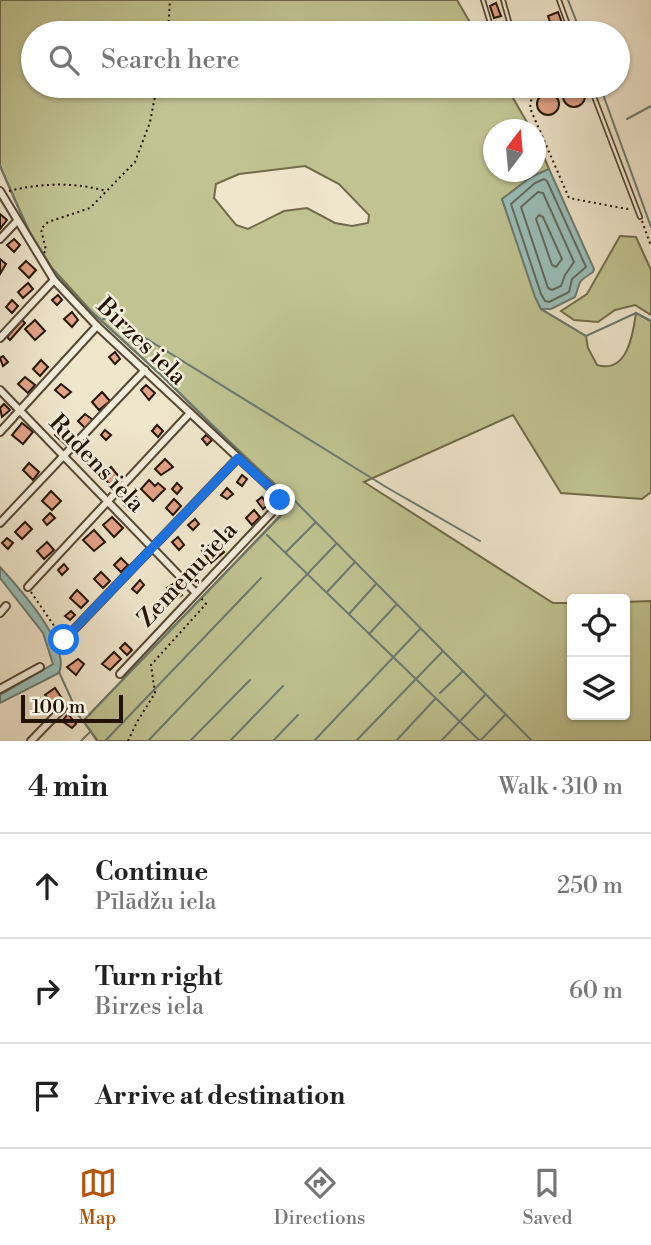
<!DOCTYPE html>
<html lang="en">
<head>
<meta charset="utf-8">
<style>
  :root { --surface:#fff; --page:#f6f6f6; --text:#222; --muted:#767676; --line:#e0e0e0; --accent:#b45309 }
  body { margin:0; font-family:"Libre Bodoni",serif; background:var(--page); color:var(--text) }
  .controls { position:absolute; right:21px; bottom:21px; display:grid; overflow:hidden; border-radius:7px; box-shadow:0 2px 5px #0004 }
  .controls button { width:63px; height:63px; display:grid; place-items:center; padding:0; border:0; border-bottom:2px solid var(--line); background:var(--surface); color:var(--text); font:35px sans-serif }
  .compass { position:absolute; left:483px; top:119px; width:63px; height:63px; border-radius:50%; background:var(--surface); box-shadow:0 2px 5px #0004; rotate:16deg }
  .scale { position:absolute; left:21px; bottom:18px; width:102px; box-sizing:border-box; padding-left:7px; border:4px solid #241302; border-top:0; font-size:19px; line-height:24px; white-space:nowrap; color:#241302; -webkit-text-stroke:5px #f5efde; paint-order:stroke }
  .stop { position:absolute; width:21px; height:21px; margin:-16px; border:5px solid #1a73e8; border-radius:50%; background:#fff }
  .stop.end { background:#1a73e8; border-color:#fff; box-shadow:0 2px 7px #0008 }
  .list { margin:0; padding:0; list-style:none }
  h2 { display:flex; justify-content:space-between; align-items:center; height:91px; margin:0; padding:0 28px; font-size:30px }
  h2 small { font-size:23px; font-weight:400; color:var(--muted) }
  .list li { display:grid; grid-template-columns:46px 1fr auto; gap:21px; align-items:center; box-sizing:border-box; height:105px; padding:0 28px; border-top:2px solid var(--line) }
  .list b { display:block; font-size:26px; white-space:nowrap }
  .list p { margin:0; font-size:23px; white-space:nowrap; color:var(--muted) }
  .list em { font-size:23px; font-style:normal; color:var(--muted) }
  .icon { flex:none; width:38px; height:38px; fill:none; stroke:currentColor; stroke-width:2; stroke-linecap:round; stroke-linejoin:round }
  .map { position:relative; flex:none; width:651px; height:741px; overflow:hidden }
  .search { position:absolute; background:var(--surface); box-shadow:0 2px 5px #0004; left:21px; right:21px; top:21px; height:77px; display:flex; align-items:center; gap:18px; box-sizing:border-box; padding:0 24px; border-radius:38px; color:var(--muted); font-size:26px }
  .sheet { height:406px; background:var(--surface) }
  nav { display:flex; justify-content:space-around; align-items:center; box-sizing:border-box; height:98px; border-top:2px solid var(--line); background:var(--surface); font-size:19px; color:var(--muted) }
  nav a { display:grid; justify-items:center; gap:4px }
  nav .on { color:var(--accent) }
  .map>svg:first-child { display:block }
  .green { fill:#c1c392; stroke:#726b4a; stroke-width:2; fill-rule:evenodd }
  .water { fill:#9abfba; stroke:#6b7a70; stroke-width:2 }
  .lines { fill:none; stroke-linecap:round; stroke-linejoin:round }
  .shore { stroke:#5f695e; stroke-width:2 }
  .stream { stroke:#6b7a70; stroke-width:2 }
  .building { fill:#e3a388; stroke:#241302; stroke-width:2 }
  .service-casing { stroke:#574834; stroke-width:6 }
  .minor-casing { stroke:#574834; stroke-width:10 }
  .path { stroke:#241302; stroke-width:2; stroke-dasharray:2 3.5; stroke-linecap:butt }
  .service { stroke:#f5efde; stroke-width:2.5 }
  .minor { stroke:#f5efde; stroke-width:6 }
  .route { stroke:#1a73e8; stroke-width:9 }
  .labels { text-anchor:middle; stroke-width:5; stroke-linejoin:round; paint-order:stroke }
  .street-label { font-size:24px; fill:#241302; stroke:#f5efde }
</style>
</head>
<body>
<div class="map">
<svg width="651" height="741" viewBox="0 0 651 741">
  <rect width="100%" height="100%" fill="#f0e6cc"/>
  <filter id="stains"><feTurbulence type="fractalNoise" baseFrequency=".00286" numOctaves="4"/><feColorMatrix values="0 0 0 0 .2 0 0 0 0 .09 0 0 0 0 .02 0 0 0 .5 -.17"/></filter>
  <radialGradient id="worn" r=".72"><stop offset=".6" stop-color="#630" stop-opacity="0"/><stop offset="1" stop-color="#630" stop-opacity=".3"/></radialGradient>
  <g class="green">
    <path d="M0 0H457L476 33H33V86H506L531 129 494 130V172H536V138L549 169 531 177 502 199 541 309 586 336 588 348 597 365C627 374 633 335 636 313L651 321V492L642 499 561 493 513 415 364 482 553 603H572V715H625V602L651 601V741H98L83 721 294 501 253 466 163 377 91 311 52 268 29 231 0 166ZM305 166 339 184 369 215 368 223 352 226 335 223 307 208 284 211 248 229 236 225 214 198 216 184 239 174Z"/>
    <polygon points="620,236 636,237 651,270 651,315 635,305 615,310 598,322 574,320 561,311 587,294"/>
  </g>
  <g class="water">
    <path d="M549 169 594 269 593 272C576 284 582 278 575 297L551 309H541L535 297 502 199 531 177Z"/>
    <path d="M0 567C19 588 71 645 59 673L0 703V695L53 664 43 633 0 578Z"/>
  </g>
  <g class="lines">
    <g class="shore">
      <polygon points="544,179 547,181 586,267 572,279 569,292 549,302 545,301 541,294 511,204 535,183"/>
      <polygon points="538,192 543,193 574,262 565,275 561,286 552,290 548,288 521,207"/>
      <polygon points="539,215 543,217 562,259 556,267 552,265 536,219"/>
    </g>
    <g class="stream">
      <polyline points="568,0 581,33"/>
      <polyline points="600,86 651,227"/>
      <polyline points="627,119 651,106"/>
      <path d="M0 166C15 200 29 237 51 267 82 308 125 341 162 376 206 418 248 462 295 501L83 721"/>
      <polyline points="541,309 586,336 636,313 651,321"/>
      <polyline points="103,319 110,318 118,321 386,487 480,541"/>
      <polyline points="295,501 532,741"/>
      <polyline points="267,535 480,741"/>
      <polyline points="286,552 316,522"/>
      <polyline points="327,592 354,563"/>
      <polyline points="349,614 376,584"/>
      <polyline points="369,634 396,605"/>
      <polyline points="59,672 79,716 91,731 81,741"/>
      <polyline points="440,693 462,672"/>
      <polyline points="91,732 97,741"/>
      <polyline points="106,740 261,578"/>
      <polyline points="148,741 336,544"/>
      <polyline points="190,741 250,680"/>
      <polyline points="230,741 283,686"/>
      <polyline points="273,741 298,715"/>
      <polyline points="314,741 420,629"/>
      <polyline points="356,741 443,651"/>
      <polyline points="396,741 435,699"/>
      <polyline points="441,741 486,694"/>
      <polyline points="480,741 505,715"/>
    </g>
  </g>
  <g class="building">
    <polygon points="496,3 501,16 494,18 490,6"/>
    <polygon points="558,12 565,31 554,33 548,16"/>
    <circle cx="574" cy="96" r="11"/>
    <circle cx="548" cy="104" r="11"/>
    <polygon points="0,214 7,220 0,229"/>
    <polygon points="14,239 20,245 14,252 7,245"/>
    <polygon points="0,259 6,264 0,274"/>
    <polygon points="26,261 36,270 29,278 19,268"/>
    <polygon points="28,283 33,289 23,298 18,292"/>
    <polygon points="58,295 62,300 57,305 52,300"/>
    <polygon points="12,300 18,306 12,313 6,307"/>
    <polygon points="72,312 78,320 72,327 64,319"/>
    <polygon points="22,320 25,323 10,340 7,337"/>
    <polygon points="35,320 45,331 35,340 25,329"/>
    <polygon points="115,352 120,359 115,364 109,357"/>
    <polygon points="3,356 8,362 3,366 0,358"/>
    <polygon points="41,360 48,367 40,376 33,369"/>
    <polygon points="25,377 35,385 28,393 18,384"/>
    <polygon points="61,384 71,392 64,398 55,390"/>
    <polygon points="146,385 155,393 149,400 141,390"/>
    <polygon points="102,392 110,401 99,410 92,402"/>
    <polygon points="4,404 10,410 2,417 0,408"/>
    <polygon points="85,414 93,420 85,428 78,421"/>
    <polygon points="22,423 33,432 23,444 12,435"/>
    <polygon points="157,425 163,431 158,437 152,431"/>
    <polygon points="62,428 74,438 67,446 55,435"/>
    <polygon points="105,430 111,435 106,440 101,435"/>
    <polygon points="206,435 212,440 207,445 202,439"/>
    <polygon points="165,459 173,467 161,475 155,469"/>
    <polygon points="29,463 39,472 33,480 23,470"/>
    <polygon points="111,467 120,478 111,486 102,475"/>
    <polygon points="242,475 247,479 242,486 237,482"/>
    <polygon points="149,480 155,486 158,483 165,489 153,501 141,489"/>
    <polygon points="177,483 182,488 177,494 172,489"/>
    <polygon points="227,488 233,494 227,499 221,495"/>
    <polygon points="51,491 61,501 52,510 42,501"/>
    <polygon points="133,494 139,500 130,510 124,505"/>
    <polygon points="262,497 268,505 263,509 257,501"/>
    <polygon points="174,499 181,506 173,515 166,508"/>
    <polygon points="254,510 260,517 252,525 246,518"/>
    <polygon points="50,513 55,518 47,525 43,520"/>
    <polygon points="112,517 123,528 114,537 103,525"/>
    <polygon points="195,519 199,524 193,530 188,525"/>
    <polygon points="25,522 32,529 22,539 15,532"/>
    <polygon points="94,530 105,542 94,551 83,540"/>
    <polygon points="178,537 184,545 179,550 172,542"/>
    <polygon points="7,538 13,543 8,549 2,543"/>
    <polygon points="215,541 224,552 211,563 202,551"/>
    <polygon points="47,542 54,550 44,559 37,551"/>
    <polygon points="121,558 128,565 121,572 114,565"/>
    <polygon points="64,564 68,569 62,575 58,570"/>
    <polygon points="101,572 110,581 103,588 94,579"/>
    <polygon points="140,580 144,585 137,593 132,589"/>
    <polygon points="173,584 182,595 176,599 167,588"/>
    <polygon points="77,590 88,601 81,608 70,598"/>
    <polygon points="71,611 75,615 70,620 65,616"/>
    <polygon points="125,643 132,650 127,655 120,648"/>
    <polygon points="114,652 121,659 110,670 102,664"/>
    <polygon points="78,659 84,664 76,675 67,667"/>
    <polygon points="55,688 63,700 54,706 45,695"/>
    <polygon points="68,714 76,724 72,728 62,721"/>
  </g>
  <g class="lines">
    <defs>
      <g id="service">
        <polyline points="483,0 493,33"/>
        <polyline points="503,0 510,25"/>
        <polyline points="559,0 571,33"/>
        <polyline points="531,86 538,90 550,86"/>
        <polyline points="590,86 640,217"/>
      </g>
      <g id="minor">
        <polyline points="0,191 54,280 97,326 276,493 280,500 276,508 120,674"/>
        <polyline points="0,239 17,221"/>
        <polyline points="0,338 54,280"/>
        <polyline points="0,390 195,592"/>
        <polyline points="0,432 97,326"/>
        <polyline points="0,523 145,370"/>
        <polyline points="28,587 190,413"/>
        <polyline points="0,613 6,606"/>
        <polyline points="64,640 238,458"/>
        <polyline points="0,689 40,667"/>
        <polyline points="31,741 63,708"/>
      </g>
    </defs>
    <use href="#service" class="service-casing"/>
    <use href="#minor" class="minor-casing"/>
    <g class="path">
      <polyline points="168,33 170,0"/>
      <polyline points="532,94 530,108 569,198 627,209 631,207"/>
      <path d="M9 191C41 183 74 182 106 191"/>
      <polyline points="642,221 651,246"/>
      <polyline points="44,253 46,250 41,229 48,222 90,208 135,162 150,122 157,86"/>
      <polyline points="31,592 61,636"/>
      <polyline points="128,741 137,722 155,693 151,665 206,604 201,598"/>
    </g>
    <use href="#service" class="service"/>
    <use href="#minor" class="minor"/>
  </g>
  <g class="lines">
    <polyline class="route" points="64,640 238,458 276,493 280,500"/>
  </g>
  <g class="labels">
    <g class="street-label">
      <text transform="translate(142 341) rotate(44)" y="8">Birzes iela</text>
      <text transform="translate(97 463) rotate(46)" y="8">Rudens iela</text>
      <text transform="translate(187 574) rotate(-47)" y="8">Zemeņu iela</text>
    </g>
  </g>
  <rect width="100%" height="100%" filter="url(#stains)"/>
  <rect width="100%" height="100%" fill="url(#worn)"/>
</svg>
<div class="controls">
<button><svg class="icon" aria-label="locate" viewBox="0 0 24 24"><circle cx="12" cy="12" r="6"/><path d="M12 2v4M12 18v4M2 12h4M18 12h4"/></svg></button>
<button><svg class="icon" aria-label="layers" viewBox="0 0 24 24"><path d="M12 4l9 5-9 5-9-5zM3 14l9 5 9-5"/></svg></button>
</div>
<svg class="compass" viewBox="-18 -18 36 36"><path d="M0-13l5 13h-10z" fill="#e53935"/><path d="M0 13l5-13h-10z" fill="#767676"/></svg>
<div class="scale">100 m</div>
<div class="stop" style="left:64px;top:640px"></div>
<div class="stop end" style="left:280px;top:500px"></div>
<div class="search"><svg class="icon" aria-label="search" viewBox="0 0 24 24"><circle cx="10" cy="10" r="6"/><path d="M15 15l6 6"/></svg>Search here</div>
</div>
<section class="sheet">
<h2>4 min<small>Walk · 310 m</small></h2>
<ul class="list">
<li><svg class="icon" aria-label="ahead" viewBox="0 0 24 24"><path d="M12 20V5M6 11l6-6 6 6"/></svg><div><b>Continue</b><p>Pīlādžu iela</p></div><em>250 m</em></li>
<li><svg class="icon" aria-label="right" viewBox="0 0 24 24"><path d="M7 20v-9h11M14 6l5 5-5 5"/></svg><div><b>Turn right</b><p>Birzes iela</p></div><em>60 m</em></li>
<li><svg class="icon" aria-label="arrive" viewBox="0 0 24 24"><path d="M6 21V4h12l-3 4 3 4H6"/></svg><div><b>Arrive at destination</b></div></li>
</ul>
</section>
<nav>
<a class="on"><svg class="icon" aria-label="map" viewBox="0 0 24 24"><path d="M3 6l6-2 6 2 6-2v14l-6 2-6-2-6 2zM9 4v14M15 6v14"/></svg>Map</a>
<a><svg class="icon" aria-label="directions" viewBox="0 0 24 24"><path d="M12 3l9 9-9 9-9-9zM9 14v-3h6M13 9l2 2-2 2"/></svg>Directions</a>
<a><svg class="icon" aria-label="saved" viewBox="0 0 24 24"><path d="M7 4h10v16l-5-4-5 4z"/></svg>Saved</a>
</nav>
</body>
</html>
